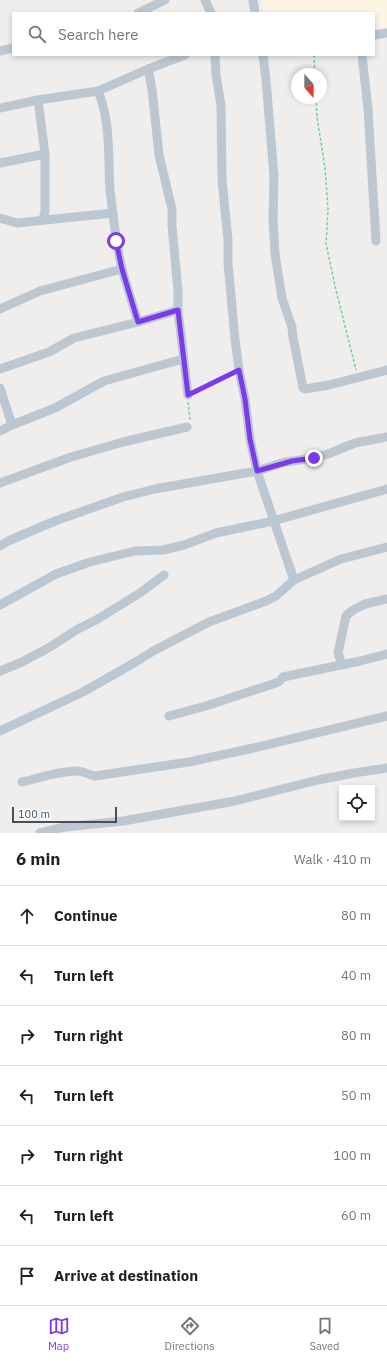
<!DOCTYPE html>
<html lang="en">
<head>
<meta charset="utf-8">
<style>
  :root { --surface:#fff; --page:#f6f6f6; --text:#202124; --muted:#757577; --line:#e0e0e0; --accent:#7c3aed }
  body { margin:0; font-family:"IBM Plex Sans",sans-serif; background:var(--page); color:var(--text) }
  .controls { position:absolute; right:12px; bottom:12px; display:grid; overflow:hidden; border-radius:0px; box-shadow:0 2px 6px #0003 }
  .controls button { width:36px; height:36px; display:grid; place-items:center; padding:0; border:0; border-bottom:1px solid var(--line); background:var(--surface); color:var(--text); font:20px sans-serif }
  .compass { position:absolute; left:291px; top:68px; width:36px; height:36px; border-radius:50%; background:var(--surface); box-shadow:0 2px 6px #0003; rotate:159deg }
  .scale { position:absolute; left:12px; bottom:10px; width:105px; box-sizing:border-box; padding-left:4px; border:2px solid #44515c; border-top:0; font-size:11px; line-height:14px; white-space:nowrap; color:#44515c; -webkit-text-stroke:3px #fff; paint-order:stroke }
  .stop { position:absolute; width:12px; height:12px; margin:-9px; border:3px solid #7c3aed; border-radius:50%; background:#fff }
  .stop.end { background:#7c3aed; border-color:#fff; box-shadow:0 1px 4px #0008 }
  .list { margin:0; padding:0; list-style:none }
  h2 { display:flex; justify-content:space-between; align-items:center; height:52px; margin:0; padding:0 16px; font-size:17px }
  h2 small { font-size:13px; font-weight:400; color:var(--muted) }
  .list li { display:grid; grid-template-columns:26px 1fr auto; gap:12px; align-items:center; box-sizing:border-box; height:60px; padding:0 16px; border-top:1px solid var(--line) }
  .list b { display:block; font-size:15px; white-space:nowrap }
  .list em { font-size:13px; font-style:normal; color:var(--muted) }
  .icon { flex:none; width:22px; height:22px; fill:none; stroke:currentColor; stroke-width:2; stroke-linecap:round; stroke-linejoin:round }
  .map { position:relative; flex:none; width:387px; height:833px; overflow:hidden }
  .search { position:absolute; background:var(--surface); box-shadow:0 2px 6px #0003; left:12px; right:12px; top:12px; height:44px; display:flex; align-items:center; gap:10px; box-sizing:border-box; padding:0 14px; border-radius:0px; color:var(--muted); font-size:15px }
  .sheet { height:472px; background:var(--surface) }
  nav { display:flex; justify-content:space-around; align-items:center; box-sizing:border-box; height:56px; border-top:1px solid var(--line); background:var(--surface); font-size:11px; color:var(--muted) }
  nav a { display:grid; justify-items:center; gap:2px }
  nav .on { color:var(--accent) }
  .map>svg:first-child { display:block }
  .commercial { fill:#fdf5e3 }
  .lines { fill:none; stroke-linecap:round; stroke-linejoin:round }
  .path { stroke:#6cd29c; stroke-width:1.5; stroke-dasharray:3 2; stroke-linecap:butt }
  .minor { stroke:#bcc8d1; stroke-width:9 }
  .route { stroke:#7c3aed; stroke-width:5 }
</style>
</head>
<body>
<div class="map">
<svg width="387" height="833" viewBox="0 0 387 833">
  <rect width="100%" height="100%" fill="#f0eded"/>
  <polygon class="commercial" points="261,0 387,0 387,28 374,29 374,13 264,13"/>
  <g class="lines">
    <g class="path">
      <polyline points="314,55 315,74"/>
      <polyline points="316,98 317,117 325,168 328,209 326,244 336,290 356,370"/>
      <polyline points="196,392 232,374"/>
      <polyline points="188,402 190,420"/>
    </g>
    <g class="minor">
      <polyline points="205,0 211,13"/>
      <polyline points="253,0 255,13"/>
      <polyline points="138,13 165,0"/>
      <polyline points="374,35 387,33"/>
      <polyline points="0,51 13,48"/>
      <polyline points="215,55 216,75 221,105 222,180 228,240 228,263 235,339 239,370 245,399 250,439 257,471 294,580 341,559 387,547"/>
      <polyline points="263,55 266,80 274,176 273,220 275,254 282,298 292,327 293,337 303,388 305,389 329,385 387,370"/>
      <polyline points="362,55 368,109 376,241"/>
      <polyline points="148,69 152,89 159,155 172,209 172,226 178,291 178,310 188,395"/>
      <path d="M98 91C111 122 108 157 110 190 113 217 116 243 122 269"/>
      <polyline points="38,100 45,154 45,211 43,220"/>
      <polyline points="0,108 38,100 98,91 148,69 185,55"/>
      <polyline points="0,163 45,154"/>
      <polyline points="0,218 17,223 113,213"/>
      <polyline points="0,309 40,291 122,269 138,322"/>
      <polyline points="0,369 49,352 74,338 138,322 178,310"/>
      <polyline points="0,388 12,425 55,408 104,381 183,359"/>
      <polyline points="0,431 12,425"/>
      <polyline points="0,483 71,457 123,442 187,427"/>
      <polyline points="0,546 8,541 55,521 123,497 155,489 257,471 285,462 314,458 328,454 355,443 387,437"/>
      <polyline points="0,605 56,574 90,562 135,551 163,550 184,545 216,533 273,521 387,489"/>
      <polyline points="342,665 338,653 346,616 353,610 365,604 387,599"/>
      <polyline points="0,671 22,662 50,647 78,629 96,620 140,593 164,575"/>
      <polyline points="169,716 206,706 279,682 283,677 360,661 387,654"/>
      <polyline points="0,731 83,692 134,663 155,650 209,622 266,601 276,596 294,580"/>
      <path d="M22 782C40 778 59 771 77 771 83 771 89 775 95 776L189 762 249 749 387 716"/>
      <polyline points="40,833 65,827 123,821 235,801 318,780 354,773 387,768"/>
    </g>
  </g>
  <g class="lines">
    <polyline class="route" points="116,241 122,269 138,322 178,310 188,395 239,370 245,399 250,439 257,471 292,461 314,458"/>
  </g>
</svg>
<div class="controls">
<button><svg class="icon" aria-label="locate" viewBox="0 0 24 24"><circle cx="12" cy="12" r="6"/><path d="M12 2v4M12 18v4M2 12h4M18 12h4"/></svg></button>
</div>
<svg class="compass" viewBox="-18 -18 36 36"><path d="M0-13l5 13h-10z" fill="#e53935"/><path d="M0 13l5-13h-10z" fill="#757577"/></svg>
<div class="scale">100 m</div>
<div class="stop" style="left:116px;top:241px"></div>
<div class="stop end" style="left:314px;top:458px"></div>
<div class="search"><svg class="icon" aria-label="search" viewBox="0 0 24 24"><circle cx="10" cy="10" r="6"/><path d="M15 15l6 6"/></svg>Search here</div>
</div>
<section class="sheet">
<h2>6 min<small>Walk · 410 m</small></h2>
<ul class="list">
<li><svg class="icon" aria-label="ahead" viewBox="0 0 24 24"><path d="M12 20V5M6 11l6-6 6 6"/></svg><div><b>Continue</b></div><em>80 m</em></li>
<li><svg class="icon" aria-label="left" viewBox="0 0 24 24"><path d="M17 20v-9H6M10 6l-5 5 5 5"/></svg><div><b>Turn left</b></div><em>40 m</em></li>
<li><svg class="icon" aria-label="right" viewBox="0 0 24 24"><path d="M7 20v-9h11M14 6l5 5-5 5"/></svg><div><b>Turn right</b></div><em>80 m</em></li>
<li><svg class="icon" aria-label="left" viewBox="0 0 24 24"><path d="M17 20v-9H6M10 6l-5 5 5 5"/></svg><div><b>Turn left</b></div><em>50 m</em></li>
<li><svg class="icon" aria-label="right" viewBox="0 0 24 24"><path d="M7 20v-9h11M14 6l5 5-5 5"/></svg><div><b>Turn right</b></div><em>100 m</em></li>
<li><svg class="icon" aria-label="left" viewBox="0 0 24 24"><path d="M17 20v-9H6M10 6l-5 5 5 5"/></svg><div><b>Turn left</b></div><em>60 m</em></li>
<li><svg class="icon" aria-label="arrive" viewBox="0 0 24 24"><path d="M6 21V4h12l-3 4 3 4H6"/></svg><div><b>Arrive at destination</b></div></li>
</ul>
</section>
<nav>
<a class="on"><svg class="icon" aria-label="map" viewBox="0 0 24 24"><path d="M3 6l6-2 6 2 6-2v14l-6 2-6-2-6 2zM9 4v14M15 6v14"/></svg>Map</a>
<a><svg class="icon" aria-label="directions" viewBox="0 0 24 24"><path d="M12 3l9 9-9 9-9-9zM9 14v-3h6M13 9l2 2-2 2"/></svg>Directions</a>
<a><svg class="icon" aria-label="saved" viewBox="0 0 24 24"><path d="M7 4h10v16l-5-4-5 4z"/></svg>Saved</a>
</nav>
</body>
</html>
